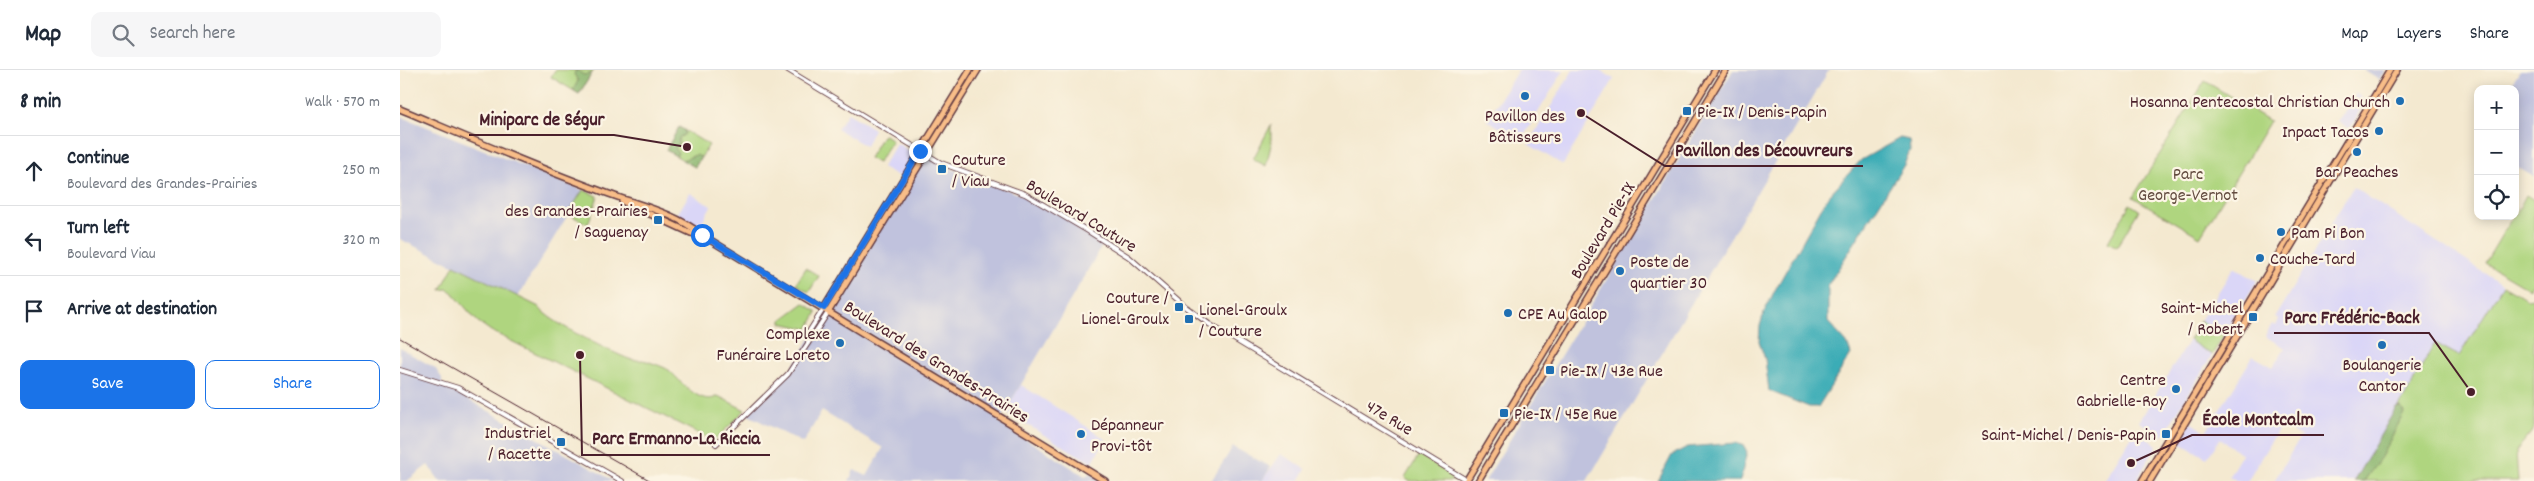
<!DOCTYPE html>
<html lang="en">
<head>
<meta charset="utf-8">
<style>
  :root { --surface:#fff; --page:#f6f6f7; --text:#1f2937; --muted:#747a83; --line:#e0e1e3; --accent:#1a73e8 }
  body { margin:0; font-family:Dekko,sans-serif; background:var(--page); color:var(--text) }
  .controls { position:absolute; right:15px; top:15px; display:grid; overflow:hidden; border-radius:10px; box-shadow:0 2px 12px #0003 }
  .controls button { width:45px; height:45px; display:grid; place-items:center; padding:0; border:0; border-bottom:1px solid var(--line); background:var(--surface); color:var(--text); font:25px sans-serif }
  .stop { position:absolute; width:15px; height:15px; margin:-11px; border:4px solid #1a73e8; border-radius:50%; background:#fff }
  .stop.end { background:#1a73e8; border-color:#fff; box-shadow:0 1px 5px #0008 }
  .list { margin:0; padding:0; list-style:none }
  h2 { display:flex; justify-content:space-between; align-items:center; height:65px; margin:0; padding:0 20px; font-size:21px }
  h2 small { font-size:16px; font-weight:400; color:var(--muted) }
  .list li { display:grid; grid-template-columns:32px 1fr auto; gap:15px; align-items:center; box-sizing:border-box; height:70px; padding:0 20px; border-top:1px solid var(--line) }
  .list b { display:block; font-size:19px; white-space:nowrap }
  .list p { margin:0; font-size:16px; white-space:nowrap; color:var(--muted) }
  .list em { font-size:16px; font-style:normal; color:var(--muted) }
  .actions { display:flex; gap:10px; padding:15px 20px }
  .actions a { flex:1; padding:11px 0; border:1px solid var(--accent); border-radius:10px; text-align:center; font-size:18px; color:var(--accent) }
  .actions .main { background:var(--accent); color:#fff }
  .icon { flex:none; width:28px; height:28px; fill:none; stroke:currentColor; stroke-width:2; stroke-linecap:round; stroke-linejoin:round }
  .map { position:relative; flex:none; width:2134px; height:411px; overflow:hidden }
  header { display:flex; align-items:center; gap:30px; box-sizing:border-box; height:70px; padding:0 25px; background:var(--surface); border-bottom:1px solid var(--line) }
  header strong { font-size:24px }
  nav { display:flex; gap:28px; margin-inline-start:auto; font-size:18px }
  .search { width:350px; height:45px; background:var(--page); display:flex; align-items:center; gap:12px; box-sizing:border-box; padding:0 18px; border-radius:10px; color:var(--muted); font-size:19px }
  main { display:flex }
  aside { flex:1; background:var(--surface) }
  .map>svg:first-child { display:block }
  .built { fill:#dad6f7 }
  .industrial { fill:#c0c2dd }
  .green { fill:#afd57f; stroke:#7c7a55 }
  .forest { fill:#8bb66e; stroke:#6a6a4c }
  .water { fill:#3bacb6; stroke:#426670 }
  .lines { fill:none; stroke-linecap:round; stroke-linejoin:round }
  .minor-casing { stroke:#643d44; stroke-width:6 }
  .major-casing { stroke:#643d44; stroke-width:8 }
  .minor { stroke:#fff; stroke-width:4 }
  .major { stroke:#f8bd88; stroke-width:5 }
  .rail { stroke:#4a1f2b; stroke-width:1 }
  .route { stroke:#1a73e8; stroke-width:6 }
  .poi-dot { fill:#1f6fb2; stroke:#fcf5e5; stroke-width:2 }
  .labels { text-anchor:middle; stroke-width:4.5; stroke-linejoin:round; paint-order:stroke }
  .poi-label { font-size:18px; fill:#4a1f2b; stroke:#fcf5e5; text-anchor:start }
  .park-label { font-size:18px; fill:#634c40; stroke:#fcf5e5 }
  .street-label { font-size:18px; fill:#4a1f2b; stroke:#fcf5e5 }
  .leader { fill:none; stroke:#4a1f2b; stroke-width:2 }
  .callout-dot { fill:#4a1f2b; stroke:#fcf5e5; stroke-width:2 }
  .callout-label { font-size:19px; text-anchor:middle; font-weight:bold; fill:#4a1f2b; stroke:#fcf5e5; stroke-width:4.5; stroke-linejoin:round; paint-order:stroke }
</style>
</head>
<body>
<header>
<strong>Map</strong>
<div class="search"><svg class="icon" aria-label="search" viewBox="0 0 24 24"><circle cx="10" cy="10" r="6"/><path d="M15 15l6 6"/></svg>Search here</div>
<nav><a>Map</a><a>Layers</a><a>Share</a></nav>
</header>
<main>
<aside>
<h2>8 min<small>Walk · 570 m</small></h2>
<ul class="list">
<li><svg class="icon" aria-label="ahead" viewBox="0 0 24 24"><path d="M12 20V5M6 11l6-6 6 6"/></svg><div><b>Continue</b><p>Boulevard des Grandes-Prairies</p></div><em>250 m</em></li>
<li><svg class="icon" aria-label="left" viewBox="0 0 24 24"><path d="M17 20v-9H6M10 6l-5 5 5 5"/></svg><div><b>Turn left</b><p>Boulevard Viau</p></div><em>320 m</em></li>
<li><svg class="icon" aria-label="arrive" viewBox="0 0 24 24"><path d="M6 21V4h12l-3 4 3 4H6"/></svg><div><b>Arrive at destination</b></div></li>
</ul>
<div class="actions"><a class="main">Save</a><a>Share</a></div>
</aside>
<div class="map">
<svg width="2134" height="411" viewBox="0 0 2134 411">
  <rect width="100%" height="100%" fill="#fcf5e5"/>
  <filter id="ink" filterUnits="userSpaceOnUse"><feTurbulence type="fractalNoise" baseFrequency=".02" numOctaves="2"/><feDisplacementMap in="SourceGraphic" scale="10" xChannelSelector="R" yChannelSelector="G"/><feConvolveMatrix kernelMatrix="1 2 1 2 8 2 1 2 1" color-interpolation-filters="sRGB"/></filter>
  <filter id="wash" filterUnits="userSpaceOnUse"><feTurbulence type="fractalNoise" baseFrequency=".0096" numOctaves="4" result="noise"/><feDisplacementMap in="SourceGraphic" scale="20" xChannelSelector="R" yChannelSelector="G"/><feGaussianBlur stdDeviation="1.12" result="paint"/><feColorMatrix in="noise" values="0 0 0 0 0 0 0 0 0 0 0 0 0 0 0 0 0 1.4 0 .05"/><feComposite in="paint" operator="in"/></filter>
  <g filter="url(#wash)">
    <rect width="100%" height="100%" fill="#f4e9d0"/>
    <g class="built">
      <polygon points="1118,0 1164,0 1121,70 1087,50"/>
      <polygon points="1173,0 1200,0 1214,9 1163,95 1128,74"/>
      <polygon points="1956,23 1965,31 1950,59 1938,52"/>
      <polygon points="448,43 474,59 466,76 437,59"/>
      <polygon points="497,73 514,84 500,107 482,97"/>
      <polygon points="1953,117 2103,215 2059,287 2035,273 1957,411 1874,411 1901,366 1881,355 1847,411 1837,411 1829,406 1842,384 1820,369 1807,388 1780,373 1780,369 1790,352 1806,362 1853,286 1873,297 1885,278 1865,266 1872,254 1876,256 1879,249 1875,247"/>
      <polygon points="290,123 311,136 299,157 277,145"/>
      <polygon points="1834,197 1857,211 1824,265 1800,251"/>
      <polygon points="1789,270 1812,285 1763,366 1739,352"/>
      <polygon points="621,315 706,369 692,393 605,342"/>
      <polygon points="1735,361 1757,375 1736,411 1704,411"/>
      <polygon points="881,384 906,399 899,411 862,411"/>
    </g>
    <g class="industrial">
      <polygon points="1333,0 1429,0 1187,411 1085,411"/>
      <polygon points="1963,0 1985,0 1979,10"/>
      <polygon points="2120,0 2134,0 2134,107 2115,96 2115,19 2108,19"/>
      <polygon points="0,46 183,120 118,227 0,169"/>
      <polygon points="525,84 552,99 640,132 705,171 599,352 685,406 691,403 703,411 449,411 454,400 467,406 483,378 422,341 403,373 346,344 388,304"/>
      <polygon points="0,278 35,298 42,308 42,315 214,411 40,411 28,395 7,411 0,411"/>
      <polygon points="833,377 871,397 862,411 811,411"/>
    </g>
    <g class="green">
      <polygon points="155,0 194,0 179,24 151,7"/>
      <polygon points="1805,11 1870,51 1800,167 1733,127"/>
      <polygon points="871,55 871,75 866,96 853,89"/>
      <polygon points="279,57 309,75 295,97 266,80"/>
      <polygon points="485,65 492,70 478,93 469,88 482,66"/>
      <polygon points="183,120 198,126 188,154 168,144"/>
      <polygon points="2126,125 2134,130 2134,212 2129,219 2085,193 2113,146 2115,146"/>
      <polygon points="1730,134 1739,140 1717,177 1708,172"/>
      <path d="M54 195 139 237C145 250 213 283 229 289 235 291 242 289 247 291 254 294 266 297 271 302 282 313 302 337 318 326L345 340 314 371 91 261 77 251 52 222 47 219 41 220Z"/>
      <polygon points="406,198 419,206 409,222 396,214"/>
      <polygon points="2103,215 2127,229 2134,228 2134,359 2116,381 2118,411 1957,411 2035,273 2059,286"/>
      <polygon points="404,233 417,242 408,259 381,253 381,250"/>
      <polygon points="1800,251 1824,265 1812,285 1789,270"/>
      <polygon points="1019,385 1023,387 1060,411 1009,411 1005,408"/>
    </g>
    <g class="forest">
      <polygon points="176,0 184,5 192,3 179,24 173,20 178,11 174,4"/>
      <polygon points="279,57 284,60 285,64 279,68 279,74 275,78 278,83 276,86 266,80"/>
      <polygon points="296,85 301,87 295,97 282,90"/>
      <polygon points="2001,337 2004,343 1981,387 1964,411 1954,411 1996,338"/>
    </g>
    <g class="water">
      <polygon points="1500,68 1509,70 1510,80 1504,95 1428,215 1428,252 1447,273 1451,284 1418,337 1409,337 1369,321 1365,289 1359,272 1360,256 1364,242 1375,220 1428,126 1461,90"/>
      <polygon points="1336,373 1344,376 1347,382 1340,411 1258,411 1272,385 1287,377"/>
    </g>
  </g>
  <g filter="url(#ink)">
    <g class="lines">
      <defs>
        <g id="minor">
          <polyline points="388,0 541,93 625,124 688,161 729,187 786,237 809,254 1068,411"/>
          <polyline points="408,273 410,260 424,238"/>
          <polyline points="0,300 58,318 222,411"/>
          <polyline points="316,374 388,304 429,241"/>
        </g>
        <g id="major">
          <path d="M0 39C69 68 142 100 212 125 243 136 277 144 302 165L705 411"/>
          <polyline points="222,131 291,163 301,165"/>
          <polyline points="424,238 570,0"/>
          <polyline points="429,241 578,0"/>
          <polyline points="1066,411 1315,0"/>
          <polyline points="1078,411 1326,0"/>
          <polyline points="1742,411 1990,0"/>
          <polyline points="1750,411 1997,0"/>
        </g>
      </defs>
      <use href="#minor" class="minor-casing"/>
      <use href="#major" class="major-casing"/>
      <use href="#minor" class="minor"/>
      <use href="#major" class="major"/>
      <polyline class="rail" points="0,268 251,411"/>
    </g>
  </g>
  <g class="lines" filter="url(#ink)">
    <polyline class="route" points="302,165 424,238 520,81"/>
  </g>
  <g class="poi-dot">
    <circle cx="1125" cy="26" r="5"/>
    <circle cx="2000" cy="31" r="5"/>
    <rect x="1282" y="36" width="10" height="10" rx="2.5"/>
    <circle cx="1979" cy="61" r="5"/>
    <circle cx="1957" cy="82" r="5"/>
    <rect x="537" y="94" width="10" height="10" rx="2.5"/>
    <rect x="253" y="145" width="10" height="10" rx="2.5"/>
    <circle cx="1881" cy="162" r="5"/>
    <circle cx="1860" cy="188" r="5"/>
    <circle cx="1220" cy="201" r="5"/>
    <rect x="774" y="232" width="10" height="10" rx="2.5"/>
    <circle cx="1108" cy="243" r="5"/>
    <rect x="1848" y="242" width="10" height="10" rx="2.5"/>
    <rect x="784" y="244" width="10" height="10" rx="2.5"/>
    <circle cx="440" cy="273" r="5"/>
    <circle cx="1982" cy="275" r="5"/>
    <rect x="1145" y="295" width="10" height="10" rx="2.5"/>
    <circle cx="1776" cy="319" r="5"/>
    <rect x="1099" y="338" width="10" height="10" rx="2.5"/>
    <circle cx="681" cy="364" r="5"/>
    <rect x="1761" y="359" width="10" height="10" rx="2.5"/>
    <rect x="156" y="367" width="10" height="10" rx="2.5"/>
  </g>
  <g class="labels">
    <g class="poi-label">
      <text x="1990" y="37" text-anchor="end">Hosanna Pentecostal Christian Church</text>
      <text x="1297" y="47">Pie-IX / Denis-Papin</text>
      <text x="1125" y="51" text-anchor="middle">Pavillon des<tspan x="1125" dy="21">Bâtisseurs</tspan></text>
      <text x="1969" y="67" text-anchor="end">Inpact Tacos</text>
      <text x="552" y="95">Couture<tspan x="552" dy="21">/ Viau</tspan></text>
      <text x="1957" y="107" text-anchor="middle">Bar Peaches</text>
      <text x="248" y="146" text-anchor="end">des Grandes-Prairies<tspan x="248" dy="21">/ Saguenay</tspan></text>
      <text x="1891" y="168">Pam Pi Bon</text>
      <text x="1870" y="194">Couche-Tard</text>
      <text x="1230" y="197">Poste de<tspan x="1230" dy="21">quartier 30</tspan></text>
      <text x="769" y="233" text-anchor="end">Couture /<tspan x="769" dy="21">Lionel-Groulx</tspan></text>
      <text x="1843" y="243" text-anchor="end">Saint-Michel<tspan x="1843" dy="21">/ Robert</tspan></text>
      <text x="799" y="245">Lionel-Groulx<tspan x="799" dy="21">/ Couture</tspan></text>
      <text x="1118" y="249">CPE Au Galop</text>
      <text x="430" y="269" text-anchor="end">Complexe<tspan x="430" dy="21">Funéraire Loreto</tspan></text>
      <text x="1982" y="300" text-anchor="middle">Boulangerie<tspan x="1982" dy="21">Cantor</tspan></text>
      <text x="1160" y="306">Pie-IX / 43e Rue</text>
      <text x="1766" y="315" text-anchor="end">Centre<tspan x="1766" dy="21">Gabrielle-Roy</tspan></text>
      <text x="1114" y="349">Pie-IX / 45e Rue</text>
      <text x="691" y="360">Dépanneur<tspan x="691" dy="21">Provi-tôt</tspan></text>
      <text x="151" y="368" text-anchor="end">Industriel<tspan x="151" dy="21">/ Racette</tspan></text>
      <text x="1756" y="370" text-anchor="end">Saint-Michel / Denis-Papin</text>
    </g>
    <g class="park-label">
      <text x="1788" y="109">Parc<tspan x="1788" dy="21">George-Vernot</tspan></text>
    </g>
    <g class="street-label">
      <text transform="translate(682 145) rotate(31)" y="6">Boulevard Couture</text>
      <text transform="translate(1202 160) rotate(-59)" y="6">Boulevard Pie-IX</text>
      <text transform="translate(537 291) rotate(32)" y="6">Boulevard des Grandes-Prairies</text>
      <text transform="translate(990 347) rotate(31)" y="6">47e Rue</text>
    </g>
  </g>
  <path class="leader" d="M287 77L214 65H69M1181 43L1265 96H1463M2071 322L2029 263H1874M1731 393L1792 365H1924M180 285L182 385H370"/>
  <g class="callout-dot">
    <circle cx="287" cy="77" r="5"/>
    <circle cx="1181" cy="43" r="5"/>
    <circle cx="2071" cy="322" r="5"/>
    <circle cx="1731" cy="393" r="5"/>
    <circle cx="180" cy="285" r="5"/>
  </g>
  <g class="callout-label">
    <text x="142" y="55">Miniparc de Ségur</text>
    <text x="1364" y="86">Pavillon des Découvreurs</text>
    <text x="1952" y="253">Parc Frédéric-Back</text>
    <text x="1858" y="355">École Montcalm</text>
    <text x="276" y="374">Parc Ermanno-La Riccia</text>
  </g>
</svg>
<div class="controls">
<button>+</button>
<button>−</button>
<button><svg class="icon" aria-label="locate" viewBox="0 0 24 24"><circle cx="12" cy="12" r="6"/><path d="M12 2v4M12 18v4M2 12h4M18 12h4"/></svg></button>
</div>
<div class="stop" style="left:302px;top:165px"></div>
<div class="stop end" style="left:520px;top:81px"></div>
</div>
</main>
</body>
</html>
